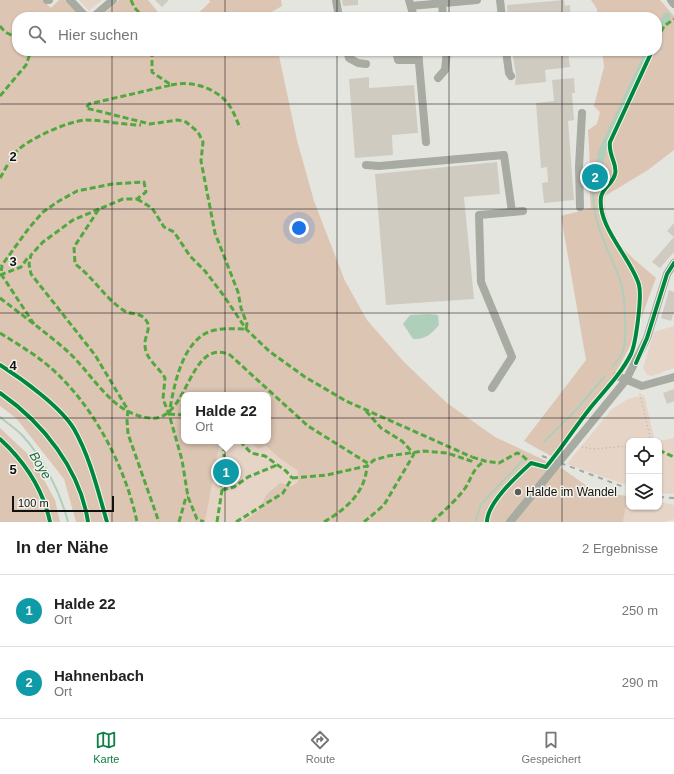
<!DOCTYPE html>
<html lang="de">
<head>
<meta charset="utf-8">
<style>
  :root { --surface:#fff; --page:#f6f6f6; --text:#222; --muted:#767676; --line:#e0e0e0; --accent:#0b8043 }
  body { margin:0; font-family:Helvetica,sans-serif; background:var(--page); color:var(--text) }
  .controls { position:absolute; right:12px; bottom:12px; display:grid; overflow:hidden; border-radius:8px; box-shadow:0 1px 3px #0004 }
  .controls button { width:36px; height:36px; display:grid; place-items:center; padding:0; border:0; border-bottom:1px solid var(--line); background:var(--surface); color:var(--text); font:20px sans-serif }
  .scale { position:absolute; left:12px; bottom:10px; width:102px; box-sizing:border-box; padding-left:4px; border:2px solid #11110f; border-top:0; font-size:11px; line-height:14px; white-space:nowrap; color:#11110f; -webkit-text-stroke:3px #f3f3ec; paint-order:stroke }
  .you { position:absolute; left:299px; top:228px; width:14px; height:14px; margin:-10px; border:3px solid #fff; border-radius:50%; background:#1a73e8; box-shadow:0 0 0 6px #1a73e833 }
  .badge { display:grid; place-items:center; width:26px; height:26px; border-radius:50%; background:var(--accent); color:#fff; font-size:13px; font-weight:700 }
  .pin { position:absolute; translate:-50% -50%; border:2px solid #fff; box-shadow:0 1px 4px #0006 }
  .popup { position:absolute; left:181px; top:392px; width:90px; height:52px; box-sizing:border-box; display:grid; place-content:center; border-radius:8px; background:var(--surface); filter:drop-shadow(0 1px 3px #0005); font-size:13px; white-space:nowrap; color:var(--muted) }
  .popup b { font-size:15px; color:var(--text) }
  .popup::after { content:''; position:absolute; left:50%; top:100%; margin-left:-8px; border:8px solid transparent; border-top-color:var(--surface) }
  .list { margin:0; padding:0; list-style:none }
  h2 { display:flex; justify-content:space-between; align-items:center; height:52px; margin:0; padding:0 16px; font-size:17px }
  h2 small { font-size:13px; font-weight:400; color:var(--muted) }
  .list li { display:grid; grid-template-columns:26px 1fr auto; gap:12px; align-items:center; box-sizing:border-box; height:72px; padding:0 16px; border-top:1px solid var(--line) }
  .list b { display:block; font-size:15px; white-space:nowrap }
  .list p { margin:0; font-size:13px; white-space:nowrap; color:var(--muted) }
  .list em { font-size:13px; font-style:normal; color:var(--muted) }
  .icon { flex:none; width:22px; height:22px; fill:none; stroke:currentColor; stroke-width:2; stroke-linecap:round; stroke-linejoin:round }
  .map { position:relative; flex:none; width:674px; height:522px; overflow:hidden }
  .search { position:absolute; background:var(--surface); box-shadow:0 1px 3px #0004; left:12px; right:12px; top:12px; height:44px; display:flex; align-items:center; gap:10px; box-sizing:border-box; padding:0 14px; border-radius:16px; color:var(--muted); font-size:15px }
  .sheet { height:196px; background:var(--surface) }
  nav { display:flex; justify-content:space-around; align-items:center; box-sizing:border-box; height:56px; border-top:1px solid var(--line); background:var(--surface); font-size:11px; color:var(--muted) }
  nav a { display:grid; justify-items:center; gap:2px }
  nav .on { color:var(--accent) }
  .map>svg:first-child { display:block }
  .green { fill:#e6d4c6 }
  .forest { fill:#ddc5b3 }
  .water { fill:#afcfba }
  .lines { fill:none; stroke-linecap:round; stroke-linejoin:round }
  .stream { stroke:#afcfba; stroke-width:2 }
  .canal { stroke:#afcfba; stroke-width:7 }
  .building { fill:#d0cbc1 }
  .path { stroke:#a8aaa4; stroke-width:1; stroke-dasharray:1 3; stroke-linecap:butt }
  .minor { stroke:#a7aba1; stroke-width:8 }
  .rail { stroke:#a4a69f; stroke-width:2; stroke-dasharray:5 5; stroke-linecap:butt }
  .quiet { stroke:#51a841; stroke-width:3; stroke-dasharray:6 3; stroke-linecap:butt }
  .cycleway-casing { stroke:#f3f3ec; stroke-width:6 }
  .cycleway { stroke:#00873e; stroke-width:4 }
  .grid { fill:none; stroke:#11110f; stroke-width:1; stroke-opacity:0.55 }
  .poi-dot { fill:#5b5b58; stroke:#f3f3ec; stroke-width:1.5 }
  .labels { text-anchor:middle; stroke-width:3; stroke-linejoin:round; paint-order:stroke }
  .poi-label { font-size:12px; fill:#11110f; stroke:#f3f3ec; text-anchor:start }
  .water-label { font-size:13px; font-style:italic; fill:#1c6742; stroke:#f3f3ec }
  .grid-label { font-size:13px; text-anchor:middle; font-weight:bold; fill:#11110f; stroke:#f3f3ec; stroke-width:3; stroke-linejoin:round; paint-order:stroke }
</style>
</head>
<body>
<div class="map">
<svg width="674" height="522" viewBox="0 0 674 522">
  <rect width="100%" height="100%" fill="#e5e5e0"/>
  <g class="green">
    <polygon points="79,0 102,0 89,11"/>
    <polygon points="674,326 674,368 652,376 647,375 643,368 654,332"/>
    <polygon points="644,395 654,437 653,441 629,441 629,486 567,464 612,409 628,399"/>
    <polygon points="674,438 674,494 659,493 659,441"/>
    <polygon points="220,441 249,441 258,449 266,446 279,458 298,471 298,482 266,495 259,510 243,522 204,522"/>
    <polygon points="628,496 629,507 659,507 659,502 674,505 674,519 665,522 623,522"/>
  </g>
  <g class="forest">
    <polygon points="0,0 43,0 51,8 59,0 65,0 81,17 17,17 17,51 278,51 297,140 314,201 345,281 367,320 404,362 447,403 495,437 563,469 595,492 628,496 623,522 243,522 259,510 266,495 280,483 291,486 298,482 298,471 279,458 266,446 258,449 249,441 268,441 268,395 184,395 184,441 220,441 205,521 206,522 76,522 64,479 16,418 0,406"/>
    <polygon points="119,0 148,0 162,17 101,17"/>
    <polygon points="209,0 281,0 282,6 270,13 271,17 194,17 210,2"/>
    <path d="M591 0H660L674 16V150L648 170 605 196C601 206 612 234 619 243 627 255 645 268 656 278 646 303 639 329 627 352 608 390 577 423 551 456L524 441 586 360 561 216 591 208 588 172 590 167 588 130 597 124 600 112 594 106 604 67 602 51H657V17H598L597 9Z"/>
    <polygon points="0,428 32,458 55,500 60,522 0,522"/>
  </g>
  <path class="water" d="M429 314 438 315 439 325C431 334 425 340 413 339L403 324 410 315Z"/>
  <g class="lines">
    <g class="stream">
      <path d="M594 182C589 219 608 247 620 280 625 293 628 340 622 353 620 358 616 362 613 366"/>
      <path d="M0 417C7 423 15 428 22 435 43 458 60 491 68 522"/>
      <polyline points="544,442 574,412 605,376"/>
      <polyline points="475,522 481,504 524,459"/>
    </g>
    <g class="canal">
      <polyline points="657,33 667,16"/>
      <polyline points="600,164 602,151 649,51"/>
      <polyline points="596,175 600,167"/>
    </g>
  </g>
  <g class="building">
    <polygon points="155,0 169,0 162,7"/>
    <polygon points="342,0 358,0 358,5 343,6"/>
    <polygon points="564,0 565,6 570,5 571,17 508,17 507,5"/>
    <polygon points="512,51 568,51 570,67 545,70 546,82 515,85 516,75"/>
    <polygon points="369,77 369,88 414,85 418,133 392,135 393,155 355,158 349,79"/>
    <polygon points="574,78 575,93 572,93 574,120 568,121 574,200 544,203 542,183 548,182 547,167 541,168 536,103 554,101 552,80"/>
    <polygon points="497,162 500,194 464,197 474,299 386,305 375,174"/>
    <polygon points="674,223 674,252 660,268 652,262 674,237 667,231"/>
    <polygon points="669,290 674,292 674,312 671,321 661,318"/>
    <polygon points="674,389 674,401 667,404 663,393"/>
  </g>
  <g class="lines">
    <g class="path">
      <polyline points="636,334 639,335"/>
      <polyline points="640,394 651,441"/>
      <polyline points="582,447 594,449 629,446"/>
    </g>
    <g class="minor">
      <polyline points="47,0 49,0"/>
      <polyline points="70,0 86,17"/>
      <polyline points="336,0 339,17"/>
      <polyline points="409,0 414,17"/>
      <polyline points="500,0 502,17"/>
      <polyline points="671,0 674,4"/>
      <polyline points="442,3 443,17"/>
      <polyline points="411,6 477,0"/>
      <polyline points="93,17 113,0"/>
      <polyline points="347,51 349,58 358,63 366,64"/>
      <polyline points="396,51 398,60 419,60"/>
      <polyline points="418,51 426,142"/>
      <polyline points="506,51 509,73 511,76"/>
      <polyline points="438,78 445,70 447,51"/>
      <polyline points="366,165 379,166 504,155 512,212"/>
      <polyline points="580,207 579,167 582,113"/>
      <polyline points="617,376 642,386 674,377"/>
      <polyline points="492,388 512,357 481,282 479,215 523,211"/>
      <polyline points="510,522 626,380 647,338 667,274 674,263"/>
    </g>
    <g class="rail">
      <polyline points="542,456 629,489"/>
      <polyline points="659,497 674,498"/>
    </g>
    <g class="quiet">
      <polyline points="131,0 134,7 143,17"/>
      <polyline points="0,26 5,32 17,38"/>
      <polyline points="657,40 664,26 674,19"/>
      <path d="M152 51V72L171 85 89 104 86 108 150 124 178 120 186 122 198 132 203 142 201 161 215 233 238 292 241 308 247 324 246 329C236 329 225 328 215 330 182 337 174 386 169 414"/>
      <path d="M171 85C191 80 217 88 229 105 234 112 237 121 240 128"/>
      <polyline points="0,96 26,65 31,51"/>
      <path d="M0 178C5 170 10 159 16 152 28 139 68 121 86 120 104 120 122 125 141 125"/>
      <polyline points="137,199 152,208 164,227 174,232 190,256 205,271 224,296 246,329 269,351 305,377 346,401 472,457"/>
      <polyline points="99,209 73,220 43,242 31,255 29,264 31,274 95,355 128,410 127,420 128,434 159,522"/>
      <polyline points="0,275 21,267 29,256"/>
      <path d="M0 298C22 315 44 331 65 349 93 373 110 414 150 418 189 423 188 336 230 355L308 426 369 464"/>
      <path d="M34 324 1 274 2 265 29 228 43 212 59 201 77 191 112 184 144 182 146 192 137 199H123L99 209 74 247 75 264C93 277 104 297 123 310 129 315 140 312 145 319 153 327 144 336 145 345 145 359 159 367 165 378L163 399 169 414 182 460 188 497 197 519 204 522"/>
      <path d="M0 333C14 342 28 350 41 360 89 396 125 464 137 522"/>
      <polyline points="366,411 381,428 402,441 414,454"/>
      <polyline points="169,414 184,415"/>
      <polyline points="240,441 251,453 265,456 286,471 292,478"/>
      <polyline points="659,450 674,457"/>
      <path d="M292 478 327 475 367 466 374 460 388 456 424 451 447 453 471 461 472 457 485 461 499 463 517 453C525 455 527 463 534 464"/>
      <polyline points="222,490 234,487 248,477 277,465"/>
      <polyline points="179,522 186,497 188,497"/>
      <polyline points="217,522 222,490 220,476 224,458 224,441"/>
      <polyline points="236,522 283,493 292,478"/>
      <path d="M324 522C346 509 365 493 367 466"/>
      <polyline points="364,522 384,505 414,454"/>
      <path d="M432 522C443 512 454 502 463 491 472 480 471 469 485 461"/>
    </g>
    <defs>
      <g id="cycleway">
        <polyline points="636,363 647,338 667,274 674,263"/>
        <path d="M0 365C22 379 61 407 74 429 90 457 98 491 107 522"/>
        <path d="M0 393C43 423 80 469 88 522"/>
        <path d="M0 439C24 461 43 489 50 522"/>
        <path d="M487 522C487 503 517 476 531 463L546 467C562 448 575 427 591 407 605 390 621 374 631 354 636 343 642 297 639 285 632 259 597 227 601 197 603 187 613 184 615 174 618 164 608 156 610 142L652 51"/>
      </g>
    </defs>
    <use href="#cycleway" class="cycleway-casing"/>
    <use href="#cycleway" class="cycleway"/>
  </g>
  <path class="grid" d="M112 0V17M225 0V17M337 0V17M449 0V17M562 0V17M112 51V522M225 51V522M337 51V522M449 51V522M562 51V522M0 104H674M0 209H674M0 313H674M0 418H674"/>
  <circle class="poi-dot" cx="518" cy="492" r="4"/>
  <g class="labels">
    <g class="poi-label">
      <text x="526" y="496">Halde im Wandel</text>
    </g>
    <g class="water-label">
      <text transform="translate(41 465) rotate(59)" y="5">Boye</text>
    </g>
  </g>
  <g class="grid-label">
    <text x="13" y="161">2</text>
    <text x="13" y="266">3</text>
    <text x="13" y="370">4</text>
    <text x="13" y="474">5</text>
  </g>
</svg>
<div class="controls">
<button><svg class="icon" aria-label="locate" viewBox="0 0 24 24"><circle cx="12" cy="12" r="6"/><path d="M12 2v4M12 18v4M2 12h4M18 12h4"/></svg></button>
<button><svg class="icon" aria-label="layers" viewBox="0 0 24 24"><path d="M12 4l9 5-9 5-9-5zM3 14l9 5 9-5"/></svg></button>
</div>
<div class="scale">100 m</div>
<div class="you"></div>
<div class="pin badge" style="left:226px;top:472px;background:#0f9aa8">1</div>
<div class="popup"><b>Halde 22</b>Ort</div>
<div class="pin badge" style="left:595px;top:177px;background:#0f9aa8">2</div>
<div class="search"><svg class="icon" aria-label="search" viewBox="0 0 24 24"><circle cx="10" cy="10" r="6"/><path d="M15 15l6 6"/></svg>Hier suchen</div>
</div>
<section class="sheet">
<h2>In der Nähe<small>2 Ergebnisse</small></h2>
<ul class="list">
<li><span class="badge" style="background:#0f9aa8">1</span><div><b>Halde 22</b><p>Ort</p></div><em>250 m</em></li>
<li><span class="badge" style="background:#0f9aa8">2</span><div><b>Hahnenbach</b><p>Ort</p></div><em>290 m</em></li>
</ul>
</section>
<nav>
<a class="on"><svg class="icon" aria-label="map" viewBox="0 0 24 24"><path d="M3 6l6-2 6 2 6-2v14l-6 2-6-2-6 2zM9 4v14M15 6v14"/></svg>Karte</a>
<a><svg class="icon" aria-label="directions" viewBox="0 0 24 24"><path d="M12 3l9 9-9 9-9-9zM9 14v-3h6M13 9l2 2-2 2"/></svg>Route</a>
<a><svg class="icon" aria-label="saved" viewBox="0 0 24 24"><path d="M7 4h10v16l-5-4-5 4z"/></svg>Gespeichert</a>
</nav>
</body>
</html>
